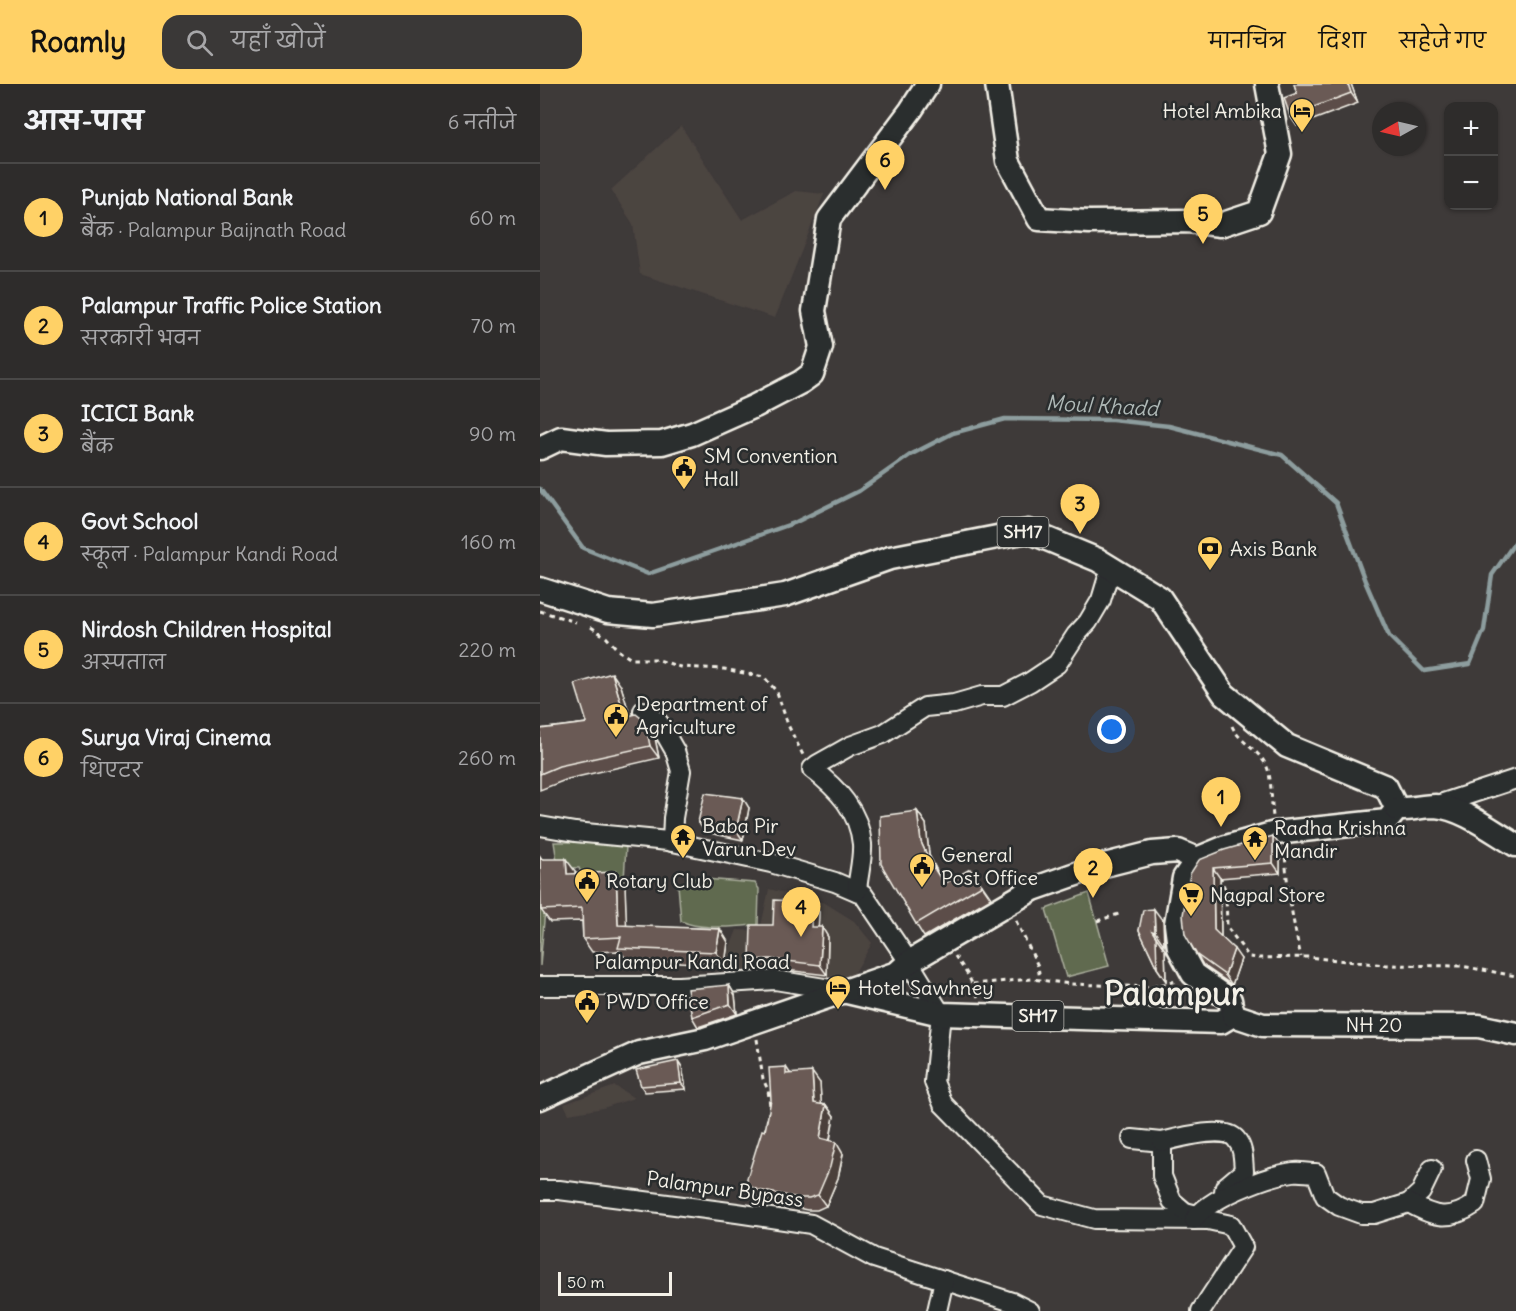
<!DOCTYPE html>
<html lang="hi">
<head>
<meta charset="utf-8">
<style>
  :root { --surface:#2e2c2b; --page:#3a3837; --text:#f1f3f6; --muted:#a7a7a9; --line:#494847; --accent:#ffd166 }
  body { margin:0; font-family:Delius,"Playpen Sans Deva",sans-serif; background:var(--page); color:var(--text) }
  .controls { position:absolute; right:18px; top:18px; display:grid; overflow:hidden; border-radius:12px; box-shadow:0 2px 4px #0004 }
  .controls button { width:54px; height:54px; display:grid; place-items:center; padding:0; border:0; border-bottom:2px solid var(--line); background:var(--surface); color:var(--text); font:30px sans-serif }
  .compass { position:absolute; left:832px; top:18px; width:54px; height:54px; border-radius:50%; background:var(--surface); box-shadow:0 2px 4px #0004; rotate:262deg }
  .scale { position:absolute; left:18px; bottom:15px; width:114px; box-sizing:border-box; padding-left:6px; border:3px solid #f4f1e8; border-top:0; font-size:16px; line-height:21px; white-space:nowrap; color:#f4f1e8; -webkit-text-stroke:4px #2a2d2e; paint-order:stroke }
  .you { position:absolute; left:572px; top:646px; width:21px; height:21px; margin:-15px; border:4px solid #fff; border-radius:50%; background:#1a73e8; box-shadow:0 0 0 9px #1a73e833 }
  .badge { display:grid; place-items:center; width:39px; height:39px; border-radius:50%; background:var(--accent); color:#111; font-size:20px; font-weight:700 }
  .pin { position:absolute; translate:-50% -50px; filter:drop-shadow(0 2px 3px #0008) }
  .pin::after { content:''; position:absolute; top:32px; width:21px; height:18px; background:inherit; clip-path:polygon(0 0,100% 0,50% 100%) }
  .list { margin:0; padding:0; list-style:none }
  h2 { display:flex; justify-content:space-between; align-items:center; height:78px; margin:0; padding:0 24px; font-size:26px }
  h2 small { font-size:20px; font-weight:400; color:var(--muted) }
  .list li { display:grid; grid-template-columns:39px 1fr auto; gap:18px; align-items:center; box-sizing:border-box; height:108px; padding:0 24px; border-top:2px solid var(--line) }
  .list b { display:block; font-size:22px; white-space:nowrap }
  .list p { margin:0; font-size:20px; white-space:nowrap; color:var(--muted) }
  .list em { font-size:20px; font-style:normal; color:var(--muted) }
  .icon { flex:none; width:33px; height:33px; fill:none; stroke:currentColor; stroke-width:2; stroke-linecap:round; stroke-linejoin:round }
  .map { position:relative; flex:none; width:976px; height:1227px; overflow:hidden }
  header { display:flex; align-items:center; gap:36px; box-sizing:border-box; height:84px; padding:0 30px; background:var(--accent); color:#111 }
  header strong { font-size:28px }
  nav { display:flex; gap:33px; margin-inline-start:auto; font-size:21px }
  .search { width:420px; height:54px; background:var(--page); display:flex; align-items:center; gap:15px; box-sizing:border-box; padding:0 21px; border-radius:18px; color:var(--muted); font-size:22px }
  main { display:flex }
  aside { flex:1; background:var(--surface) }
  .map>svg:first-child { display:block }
  .built { fill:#4c4441 }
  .green { fill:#606a50; stroke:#aaae9c; stroke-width:1.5 }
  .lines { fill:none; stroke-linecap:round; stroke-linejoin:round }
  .stream { stroke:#8d9d9e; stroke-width:4.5 }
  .minor-casing { stroke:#f4f1e8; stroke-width:22 }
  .major-casing { stroke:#f4f1e8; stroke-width:27 }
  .path { stroke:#f4f1e8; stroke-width:3; stroke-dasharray:4.5 4.5; stroke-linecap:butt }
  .minor { stroke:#2a2d2e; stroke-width:18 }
  .major { stroke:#2a2d2e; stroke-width:22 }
  .wall { fill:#5c4d48; stroke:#f4f1e8; stroke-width:1.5 }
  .shaded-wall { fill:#4b3f3b; stroke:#f4f1e8; stroke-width:1.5 }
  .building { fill:#6b5a54; stroke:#f4f1e8; stroke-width:1.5 }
  .labels { text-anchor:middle; stroke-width:5; stroke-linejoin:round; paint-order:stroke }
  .shield { fill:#2a2d2e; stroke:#b7b6b0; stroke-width:1.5 }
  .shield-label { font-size:18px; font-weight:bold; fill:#f4f1e8 }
  .poi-label { font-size:20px; fill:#f4f1e8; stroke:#2a2d2e; text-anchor:start }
  .street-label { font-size:20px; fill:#f4f1e8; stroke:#2a2d2e }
  .water-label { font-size:21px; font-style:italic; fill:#afb9b7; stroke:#2a2d2e }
  .town-label { font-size:32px; font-weight:bold; fill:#f4f1e8; stroke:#2a2d2e }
</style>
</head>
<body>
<header>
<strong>Roamly</strong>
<div class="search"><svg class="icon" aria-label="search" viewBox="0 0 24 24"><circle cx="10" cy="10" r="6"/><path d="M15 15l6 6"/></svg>यहाँ खोजें</div>
<nav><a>मानचित्र</a><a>दिशा</a><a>सहेजे गए</a></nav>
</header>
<main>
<aside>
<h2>आस-पास<small>6 नतीजे</small></h2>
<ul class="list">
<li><span class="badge">1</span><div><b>Punjab National Bank</b><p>बैंक · Palampur Baijnath Road</p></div><em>60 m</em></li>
<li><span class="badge">2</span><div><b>Palampur Traffic Police Station</b><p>सरकारी भवन</p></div><em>70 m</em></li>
<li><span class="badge">3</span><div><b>ICICI Bank</b><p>बैंक</p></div><em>90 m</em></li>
<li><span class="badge">4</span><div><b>Govt School</b><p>स्कूल · Palampur Kandi Road</p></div><em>160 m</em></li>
<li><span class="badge">5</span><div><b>Nirdosh Children Hospital</b><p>अस्पताल</p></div><em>220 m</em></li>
<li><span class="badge">6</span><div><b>Surya Viraj Cinema</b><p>थिएटर</p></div><em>260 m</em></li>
</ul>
</aside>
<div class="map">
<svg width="976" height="1227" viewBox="0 0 976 1227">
  <rect width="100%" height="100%" fill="#3e3a39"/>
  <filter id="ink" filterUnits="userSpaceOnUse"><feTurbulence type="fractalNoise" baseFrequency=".0167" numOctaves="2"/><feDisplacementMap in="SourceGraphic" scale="12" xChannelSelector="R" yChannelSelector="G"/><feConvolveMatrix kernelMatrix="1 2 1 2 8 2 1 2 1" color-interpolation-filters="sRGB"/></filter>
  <g filter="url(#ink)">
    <g class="built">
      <polygon points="141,42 202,136 256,107 284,110 235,234 100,190 93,140 71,106"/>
      <polygon points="229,805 285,819 314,837 332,859 313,892 284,896 188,892 188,868 197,846 220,847"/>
      <polygon points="75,1002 94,1014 63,1024 29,1030 24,1020"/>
    </g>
    <g class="green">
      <polygon points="14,758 76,758 86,762 84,796 45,798 39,784 18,783"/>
      <path d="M152 794 215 799 219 805 218 841C194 842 163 847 141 837L138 801Z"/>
      <polygon points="0,808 6,814 0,882"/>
      <polygon points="549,809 569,882 526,893 506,825"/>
    </g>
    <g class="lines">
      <polyline class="stream" points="0,405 43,464 108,490 254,439 319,407 370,371 413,349 465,335 572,336 629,342 742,371 796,419 825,497 849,552 884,587 930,580 944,546 952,491 976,457"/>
      <defs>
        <g id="minor">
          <polyline points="103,627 119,639 135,667 141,687 133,734 132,758"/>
          <polyline points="894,722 976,695"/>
          <polyline points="0,742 35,748 128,757 185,769 231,779 295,798 323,810 369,878 401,930 394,998 403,1020 502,1121 554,1135 668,1136 691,1141 703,1163 661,1227"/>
          <path d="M317 807C318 792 323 775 322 760 319 727 298 705 272 685L278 680 310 662 343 650 385 623 414 620 442 612H463L490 598 517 580 536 551 548 538 561 516 567 496 578 488"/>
          <polyline points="0,902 139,902 235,896 303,907"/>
          <polyline points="592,1055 622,1058 622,1092 632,1117 645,1128 657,1131"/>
          <path d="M622 1058C638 1054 685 1041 696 1055 704 1064 703 1076 704 1087L685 1103 684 1107"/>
          <polyline points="0,1106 19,1106 197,1129 271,1140 334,1174 472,1218 490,1227"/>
          <polyline points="869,1119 881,1108 892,1085"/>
          <path d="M654 1136C668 1114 727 1092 753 1088 760 1087 768 1089 776 1089L785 1112 799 1122 821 1130H834L869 1119C895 1134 910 1137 935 1120L941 1095 936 1076"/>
          <polyline points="397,1227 404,1196"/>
        </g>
        <g id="major">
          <polyline points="457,0 468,77 499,135 549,138 648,137 680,141 719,128 740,70 727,0"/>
          <polyline points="0,364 21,354 66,360 122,359 152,350 215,322 261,298 272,290 281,263 274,227 289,135 371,26 388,0"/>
          <polyline points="0,505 68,527 113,531 245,511 350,474 488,447 558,476 620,514 684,610 747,662 846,703 857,725 847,737 735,749 686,763 657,775 644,794 636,840 639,864 653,890 690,916 693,931"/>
          <path d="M857 725C870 726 882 722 895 722 923 724 952 747 976 761"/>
          <polyline points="303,907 401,930 681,938 693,931"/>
          <polyline points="693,931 723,941 939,942 976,950"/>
          <polyline points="0,1014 99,969 165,955 357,889 369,878 493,805 553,784 612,769 638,767 657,775"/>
        </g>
      </defs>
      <use href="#minor" class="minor-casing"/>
      <use href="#major" class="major-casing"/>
      <g class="path">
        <polyline points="0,527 36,538"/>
        <polyline points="51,543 66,553 79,567 91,575 116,575 140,583 184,585 224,593 237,608 248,641 263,671"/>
        <path d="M692 642C699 658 718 665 726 681 732 691 731 719 733 732"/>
        <path d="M745 765C746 800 753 838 761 873"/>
        <polyline points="680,792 686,808 687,843 709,873 718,874 767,873 846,881 921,882 976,892"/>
        <polyline points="476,837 498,882 500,896"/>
        <polyline points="557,837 582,829"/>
        <polyline points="415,872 428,891 438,913"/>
        <polyline points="433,900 492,895 531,900 612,903 636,897"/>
        <polyline points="217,955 223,995 228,1006 230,1022"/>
        <polyline points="225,1048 229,1028"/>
        <polyline points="201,1113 209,1094"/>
      </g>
      <use href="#minor" class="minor"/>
      <use href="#major" class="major"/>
    </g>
    <g class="wall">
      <polygon points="754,0 811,0 818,19 757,42 750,32 757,9"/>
      <polygon points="81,602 90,632 110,647 115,654 119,674 28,695 0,706 0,645 47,639"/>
      <polygon points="209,724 203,756 165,748 158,738"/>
      <polygon points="377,727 386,740 389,771 400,793 404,800 442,801 451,814 384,853 376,840"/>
      <polygon points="740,762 740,789 680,794 681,853 701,875 692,901 663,881 657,871 650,790"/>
      <polygon points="0,772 2,775 35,787 35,789 85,801 86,842 180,845 188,858 185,880 87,876 80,867 52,868 43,855 42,837 10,838 1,826"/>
      <polygon points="272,818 279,828 278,843 288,853 287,891 237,885 217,886 210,876 233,841"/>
      <polygon points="623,837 624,861 621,860 625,866 626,897 617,884 599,846"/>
      <polygon points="189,901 195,911 197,930 158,943 152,933"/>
      <polygon points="138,977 142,983 146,1005 105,1008 101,1002"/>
      <polygon points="246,983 250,989 280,999 281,1020 286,1021 294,1032 290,1057 303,1070 298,1094 286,1122 277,1126 267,1126 226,1117 215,1113 207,1101"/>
    </g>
    <g class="shaded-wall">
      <polygon points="808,0 811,0 818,19 811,9"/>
      <polygon points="72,589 81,602 94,645 85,633"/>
      <polygon points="101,634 115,654 119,674 110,662"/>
      <polygon points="203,714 209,724 203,756 196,746"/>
      <polygon points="377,727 386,740 389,771 400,793 391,780 381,758"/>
      <polygon points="733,752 740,762 740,789 733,779"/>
      <polygon points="26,775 35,787 35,802 27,790"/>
      <polygon points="673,784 680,794 681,856 674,846"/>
      <polygon points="76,788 85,801 87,854 78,841"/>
      <polygon points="272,818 279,828 278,852 271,843"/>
      <polygon points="614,825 623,837 624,861 615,848"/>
      <polygon points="282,843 288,853 287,891 280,881"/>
      <polygon points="180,845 188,858 185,880 176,868"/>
      <polygon points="612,847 625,866 626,897 617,884"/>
      <polygon points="694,865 701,875 692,901 685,891"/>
      <polygon points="189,901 195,911 197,930 190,920"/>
      <polygon points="138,977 142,983 146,1005 141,999"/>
      <polygon points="272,988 280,999 282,1030 274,1019"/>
      <polygon points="286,1021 294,1032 288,1065 280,1054"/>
      <polygon points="296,1058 303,1070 298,1094 286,1122 278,1111"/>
    </g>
    <g class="building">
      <polygon points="754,0 808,0 811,9 750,32 744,14 757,9"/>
      <polygon points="72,589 85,633 96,630 101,634 106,641 110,662 19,682 0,690 0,645 47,639 35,600"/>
      <polygon points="165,709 203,714 196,746 158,738"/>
      <polygon points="377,727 381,758 391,780 404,800 430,785 442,801 376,840 341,780 340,732"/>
      <polygon points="733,752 733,779 673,784 674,846 694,865 685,891 657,871 645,850 643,831 650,790 659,776 684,766"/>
      <polygon points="0,775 26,775 27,790 76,788 78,841 180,845 176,868 78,864 81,853 43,855 42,824 1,826"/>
      <polygon points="234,816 272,818 271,843 282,843 280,881 230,875 210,876 211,841 233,841"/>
      <polygon points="614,825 615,848 612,847 616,853 617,884 599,846 603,826"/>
      <polygon points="189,901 190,920 152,933 147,905"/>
      <polygon points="138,977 141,999 101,1002 96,986"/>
      <polygon points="246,983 246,990 272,988 274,1019 286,1021 280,1054 296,1058 290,1083 278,1111 269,1114 259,1114 218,1106 207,1101 207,1094 222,1046 225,1047 231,1016 229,984"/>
    </g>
  </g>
  <defs>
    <symbol id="hotel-pin" viewBox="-11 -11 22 30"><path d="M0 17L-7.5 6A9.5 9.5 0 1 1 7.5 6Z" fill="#ffd166" stroke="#2a2d2e"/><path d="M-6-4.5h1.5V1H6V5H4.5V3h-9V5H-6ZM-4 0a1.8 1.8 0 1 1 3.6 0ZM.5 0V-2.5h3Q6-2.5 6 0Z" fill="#111"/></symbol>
    <symbol id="civic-pin" viewBox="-11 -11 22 30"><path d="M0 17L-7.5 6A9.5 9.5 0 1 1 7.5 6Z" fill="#ffd166" stroke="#2a2d2e"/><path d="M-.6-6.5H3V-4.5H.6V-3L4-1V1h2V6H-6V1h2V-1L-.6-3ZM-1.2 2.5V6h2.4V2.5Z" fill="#111"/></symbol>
    <symbol id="bank-pin" viewBox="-11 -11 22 30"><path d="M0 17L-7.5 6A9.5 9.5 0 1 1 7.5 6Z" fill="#ffd166" stroke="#2a2d2e"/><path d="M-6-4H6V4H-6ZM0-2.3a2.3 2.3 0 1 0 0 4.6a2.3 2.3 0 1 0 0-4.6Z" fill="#111"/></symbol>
    <symbol id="temple-pin" viewBox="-11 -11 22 30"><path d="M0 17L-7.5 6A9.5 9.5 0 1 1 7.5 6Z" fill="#ffd166" stroke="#2a2d2e"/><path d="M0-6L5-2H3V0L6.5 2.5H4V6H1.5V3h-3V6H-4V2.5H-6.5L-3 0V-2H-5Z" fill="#111"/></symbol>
    <symbol id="supermarket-pin" viewBox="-11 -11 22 30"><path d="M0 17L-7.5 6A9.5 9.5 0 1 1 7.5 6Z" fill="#ffd166" stroke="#2a2d2e"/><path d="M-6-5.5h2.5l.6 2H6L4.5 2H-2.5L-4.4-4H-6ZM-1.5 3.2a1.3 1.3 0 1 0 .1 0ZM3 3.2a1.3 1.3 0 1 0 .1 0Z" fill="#111"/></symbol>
  </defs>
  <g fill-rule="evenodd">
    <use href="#hotel-pin" x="747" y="12" width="30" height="40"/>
    <use href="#civic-pin" x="129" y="369" width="30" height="40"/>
    <use href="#bank-pin" x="655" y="450" width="30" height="40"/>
    <use href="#civic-pin" x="61" y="617" width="30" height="40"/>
    <use href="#temple-pin" x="128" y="738" width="30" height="40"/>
    <use href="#temple-pin" x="700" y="740" width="30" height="40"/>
    <use href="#civic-pin" x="367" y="767" width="30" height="40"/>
    <use href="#civic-pin" x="32" y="782" width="30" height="40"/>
    <use href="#supermarket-pin" x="636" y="796" width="30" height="40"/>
    <use href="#hotel-pin" x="283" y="889" width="30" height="40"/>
    <use href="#civic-pin" x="32" y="903" width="30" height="40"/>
  </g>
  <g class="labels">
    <g class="shield">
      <rect x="457.5" y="433" width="51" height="30" rx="4.5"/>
      <rect x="472.5" y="917" width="51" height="30" rx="4.5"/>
    </g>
    <g class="shield-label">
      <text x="483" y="454">SH17</text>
      <text x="498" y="938">SH17</text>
    </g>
    <g class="poi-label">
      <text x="742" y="34" text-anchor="end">Hotel Ambika</text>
      <text x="164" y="379">SM Convention<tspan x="164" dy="23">Hall</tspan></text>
      <text x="690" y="472">Axis Bank</text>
      <text x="96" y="627">Department of<tspan x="96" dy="23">Agriculture</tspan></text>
      <text x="162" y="749">Baba Pir<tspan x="162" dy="23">Varun Dev</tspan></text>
      <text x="734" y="751">Radha Krishna<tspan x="734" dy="23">Mandir</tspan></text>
      <text x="401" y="778">General<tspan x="401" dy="23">Post Office</tspan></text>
      <text x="66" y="804">Rotary Club</text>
      <text x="670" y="818">Nagpal Store</text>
      <text x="318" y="911">Hotel Sawhney</text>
      <text x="66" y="925">PWD Office</text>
    </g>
    <g class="street-label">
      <text x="152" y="885">Palampur Kandi Road</text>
      <text x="834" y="948">NH 20</text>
      <text transform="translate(185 1105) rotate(8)" y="7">Palampur Bypass</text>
    </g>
    <g class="water-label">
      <text transform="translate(562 322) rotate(3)" y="7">Moul Khadd</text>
    </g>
    <g class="town-label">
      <text x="634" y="921">Palampur</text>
    </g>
  </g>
</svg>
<div class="controls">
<button>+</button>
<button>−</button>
</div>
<svg class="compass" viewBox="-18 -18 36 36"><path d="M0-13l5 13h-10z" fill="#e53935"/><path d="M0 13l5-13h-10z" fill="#a7a7a9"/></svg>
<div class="scale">50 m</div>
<div class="you"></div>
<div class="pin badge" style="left:681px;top:743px">1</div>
<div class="pin badge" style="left:553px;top:814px">2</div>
<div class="pin badge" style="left:540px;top:450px">3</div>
<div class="pin badge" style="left:261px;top:853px">4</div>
<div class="pin badge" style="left:663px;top:160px">5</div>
<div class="pin badge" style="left:345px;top:106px">6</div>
</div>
</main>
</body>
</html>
